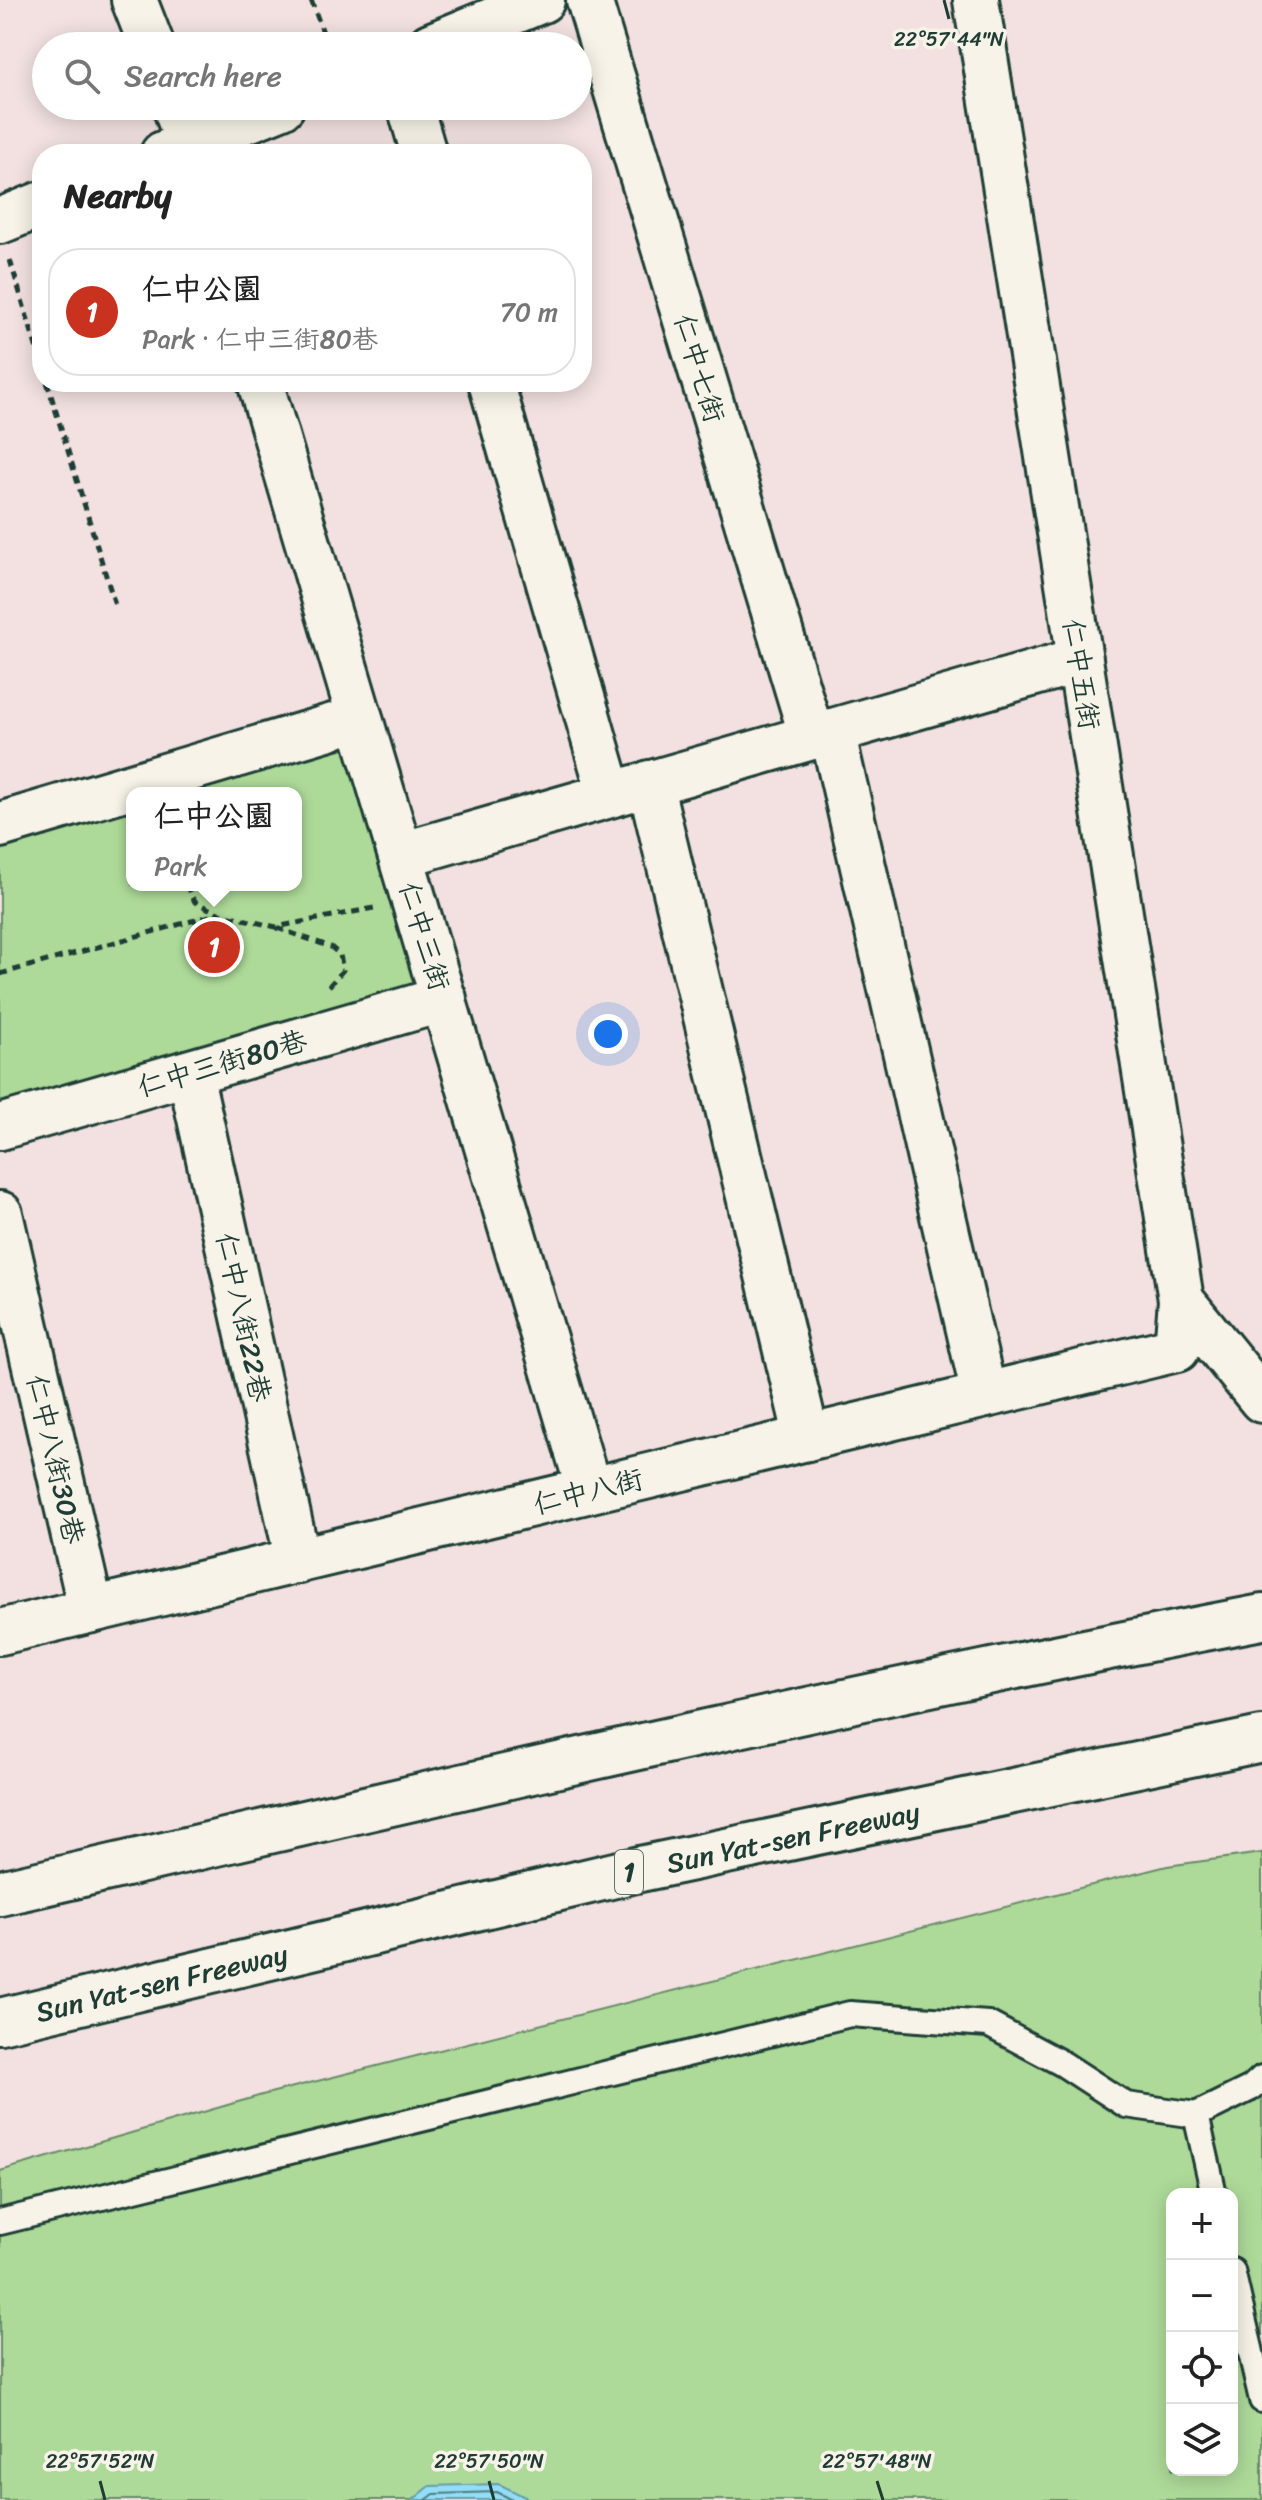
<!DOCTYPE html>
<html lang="en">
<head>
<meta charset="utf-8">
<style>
  :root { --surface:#fff; --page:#f2f2f2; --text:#222; --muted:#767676; --line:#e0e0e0; --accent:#c8321e }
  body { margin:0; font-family:Sriracha,"LXGW WenKai TC",sans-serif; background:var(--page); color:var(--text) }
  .controls { position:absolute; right:24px; bottom:24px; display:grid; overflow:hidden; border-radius:16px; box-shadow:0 4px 20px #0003 }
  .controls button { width:72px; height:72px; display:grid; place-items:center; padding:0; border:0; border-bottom:2px solid var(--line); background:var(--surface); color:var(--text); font:40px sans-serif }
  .you { position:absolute; left:608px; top:1034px; width:28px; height:28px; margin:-20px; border:6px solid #fff; border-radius:50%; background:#1a73e8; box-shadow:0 0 0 12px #1a73e833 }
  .badge { display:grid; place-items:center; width:52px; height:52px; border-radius:50%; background:var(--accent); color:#fff; font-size:26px; font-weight:700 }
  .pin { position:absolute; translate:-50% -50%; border:4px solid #fff; box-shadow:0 2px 8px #0006 }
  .popup { position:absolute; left:126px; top:787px; width:176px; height:104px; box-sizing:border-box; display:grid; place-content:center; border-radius:16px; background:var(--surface); filter:drop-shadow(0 2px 6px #0005); font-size:26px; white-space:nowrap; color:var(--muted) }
  .popup b { font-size:30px; color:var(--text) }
  .popup::after { content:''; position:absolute; left:50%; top:100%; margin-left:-16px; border:16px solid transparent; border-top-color:var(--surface) }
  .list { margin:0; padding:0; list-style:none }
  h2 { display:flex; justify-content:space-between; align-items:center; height:104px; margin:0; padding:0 32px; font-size:34px }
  h2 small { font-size:26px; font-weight:400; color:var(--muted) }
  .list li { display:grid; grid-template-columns:52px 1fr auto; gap:24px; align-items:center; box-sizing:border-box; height:128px; margin:0 16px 16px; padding:0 16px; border:2px solid var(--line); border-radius:32px }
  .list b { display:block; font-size:30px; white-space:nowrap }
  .list p { margin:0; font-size:26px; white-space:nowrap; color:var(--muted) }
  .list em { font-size:26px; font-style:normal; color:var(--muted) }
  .icon { flex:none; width:44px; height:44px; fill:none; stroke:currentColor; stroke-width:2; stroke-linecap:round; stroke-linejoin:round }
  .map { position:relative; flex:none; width:1262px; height:2500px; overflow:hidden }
  .search { position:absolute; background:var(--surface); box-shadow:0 4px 20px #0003; left:32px; top:32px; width:560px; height:88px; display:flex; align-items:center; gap:20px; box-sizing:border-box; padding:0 28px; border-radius:44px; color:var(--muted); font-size:30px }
  .panel { position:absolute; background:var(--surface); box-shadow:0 4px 20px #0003; left:32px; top:144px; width:560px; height:248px; border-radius:32px }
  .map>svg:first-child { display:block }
  .green { fill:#adda99; stroke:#668c66; stroke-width:2; fill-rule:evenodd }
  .water { fill:#94ddf6; stroke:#659da8; stroke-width:2 }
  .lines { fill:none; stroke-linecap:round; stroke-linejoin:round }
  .shore { stroke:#4e7d82; stroke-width:2 }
  .service-casing { stroke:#1f3d34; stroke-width:30 }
  .minor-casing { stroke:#1f3d34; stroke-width:50 }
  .motorway-casing { stroke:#1f3d34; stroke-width:50 }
  .path { stroke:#1f3d34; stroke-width:5; stroke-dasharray:8 6; stroke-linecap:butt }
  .service { stroke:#f7f3e8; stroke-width:24 }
  .minor { stroke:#f7f3e8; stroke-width:44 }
  .motorway { stroke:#f7f3e8; stroke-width:44 }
  .ticks { fill:none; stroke:#1f3d34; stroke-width:3 }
  .labels { text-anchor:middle; stroke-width:7; stroke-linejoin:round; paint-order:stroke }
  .shield { fill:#f7f3e8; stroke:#60746a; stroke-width:2 }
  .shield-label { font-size:26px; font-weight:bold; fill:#1f3d34 }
  .street-label { font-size:28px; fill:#1f3d34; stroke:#f7f3e8 }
  .ticks-label { font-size:20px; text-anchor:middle; fill:#1f3d34; stroke:#f7f3e8; stroke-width:7; stroke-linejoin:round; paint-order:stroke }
</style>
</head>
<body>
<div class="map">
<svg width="1262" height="2500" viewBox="0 0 1262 2500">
  <rect width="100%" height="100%" fill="#f3e1e1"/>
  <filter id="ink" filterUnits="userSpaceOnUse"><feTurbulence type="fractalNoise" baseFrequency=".0125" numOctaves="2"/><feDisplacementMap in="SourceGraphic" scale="16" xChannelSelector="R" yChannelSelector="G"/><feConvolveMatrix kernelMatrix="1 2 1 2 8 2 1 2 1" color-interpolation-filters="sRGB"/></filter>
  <g filter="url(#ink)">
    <g class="green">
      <path d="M360 718 444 999 0 1127V825ZM132 793H296V885H132Z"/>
      <path d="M1262 1853V2500H0V2171L262 2095 1167 1866ZM1172 2194H1232V2470H1172Z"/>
    </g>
    <polygon class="water" points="499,2484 531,2500 413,2500 430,2486"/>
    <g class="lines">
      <polyline class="shore" points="426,2500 434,2494 497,2492 513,2500"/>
      <defs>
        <g id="service">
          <polyline points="1196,2115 1214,2194"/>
          <polyline points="0,2222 850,2014 988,2024 1063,2064 1126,2105 1196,2115 1251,2088 1262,2078"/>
          <polyline points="1232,2271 1262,2400"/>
        </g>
        <g id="minor">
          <polyline points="134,0 152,46"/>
          <polyline points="589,0 812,737"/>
          <polyline points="430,46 542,0"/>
          <polyline points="175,106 192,154"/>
          <polyline points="410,106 424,154"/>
          <polyline points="163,154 282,106"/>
          <polyline points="0,221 42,204"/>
          <polyline points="260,382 589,1490"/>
          <polyline points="491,382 610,794"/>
          <polyline points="832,731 984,1395"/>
          <polyline points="650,783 807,1438"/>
          <polyline points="0,825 360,718"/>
          <polyline points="401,855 1080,660"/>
          <polyline points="190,1073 298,1561"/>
          <polyline points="0,1127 444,999"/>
          <polyline points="0,1214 91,1610"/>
          <polyline points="1181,1300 1262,1400"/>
          <polyline points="0,1632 1177,1349 1181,1300 976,0"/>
        </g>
        <g id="motorway">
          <path d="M0 1893C420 1796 839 1698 1262 1617"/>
          <path id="s1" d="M0 2021 640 1869 1262 1739"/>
        </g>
      </defs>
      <use href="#service" class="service-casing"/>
      <use href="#minor" class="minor-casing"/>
      <use href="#motorway" class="motorway-casing"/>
      <g class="path">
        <polyline points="311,0 328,46"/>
        <polyline points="10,260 42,366"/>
        <polyline points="47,382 115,605"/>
        <polyline points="186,885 195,902 218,913 276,927 374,908"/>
        <polyline points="277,928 331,947 340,955 343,970 329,986"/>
        <polyline points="0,974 217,914"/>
      </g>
      <use href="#service" class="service"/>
      <use href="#minor" class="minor"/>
      <use href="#motorway" class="motorway"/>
    </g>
  </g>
  <path class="ticks" d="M944 0 949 19M100 2481 105 2500M489 2481 494 2500M877 2481 883 2500"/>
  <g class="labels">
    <rect class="shield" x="615" y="1850" width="28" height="44" rx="6"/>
    <g class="shield-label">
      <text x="629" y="1881">1</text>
    </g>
    <g class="street-label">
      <text transform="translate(700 368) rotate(73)" y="10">仁中七街</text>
      <text transform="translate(1082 674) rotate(81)" y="10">仁中五街</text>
      <text transform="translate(425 936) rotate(73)" y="10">仁中三街</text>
      <text transform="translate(222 1063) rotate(-16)" y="10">仁中三街80巷</text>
      <text transform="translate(244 1317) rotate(78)" y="10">仁中八街22巷</text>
      <text transform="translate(56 1459) rotate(77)" y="10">仁中八街30巷</text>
      <text transform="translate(588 1491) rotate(-14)" y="10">仁中八街</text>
      <text dy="10" stroke="none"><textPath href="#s1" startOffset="814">Sun Yat-sen Freeway</textPath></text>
      <text dy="10" stroke="none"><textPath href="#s1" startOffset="166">Sun Yat-sen Freeway</textPath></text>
    </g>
  </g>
  <g class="ticks-label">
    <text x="949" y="46">22°57'44"N</text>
    <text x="100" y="2468">22°57'52"N</text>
    <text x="489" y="2468">22°57'50"N</text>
    <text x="877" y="2468">22°57'48"N</text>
  </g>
</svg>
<div class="controls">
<button>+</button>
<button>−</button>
<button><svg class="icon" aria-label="locate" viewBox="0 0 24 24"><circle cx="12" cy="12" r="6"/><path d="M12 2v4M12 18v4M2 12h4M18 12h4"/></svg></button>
<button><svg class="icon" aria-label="layers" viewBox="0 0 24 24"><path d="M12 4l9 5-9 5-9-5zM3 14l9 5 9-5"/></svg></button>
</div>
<div class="you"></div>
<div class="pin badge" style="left:214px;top:947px">1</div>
<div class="popup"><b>仁中公園</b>Park</div>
<div class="search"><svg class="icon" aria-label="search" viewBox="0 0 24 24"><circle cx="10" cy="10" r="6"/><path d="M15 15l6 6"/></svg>Search here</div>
<section class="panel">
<h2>Nearby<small></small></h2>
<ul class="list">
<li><span class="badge">1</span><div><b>仁中公園</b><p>Park · 仁中三街80巷</p></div><em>70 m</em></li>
</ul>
</section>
</div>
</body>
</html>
